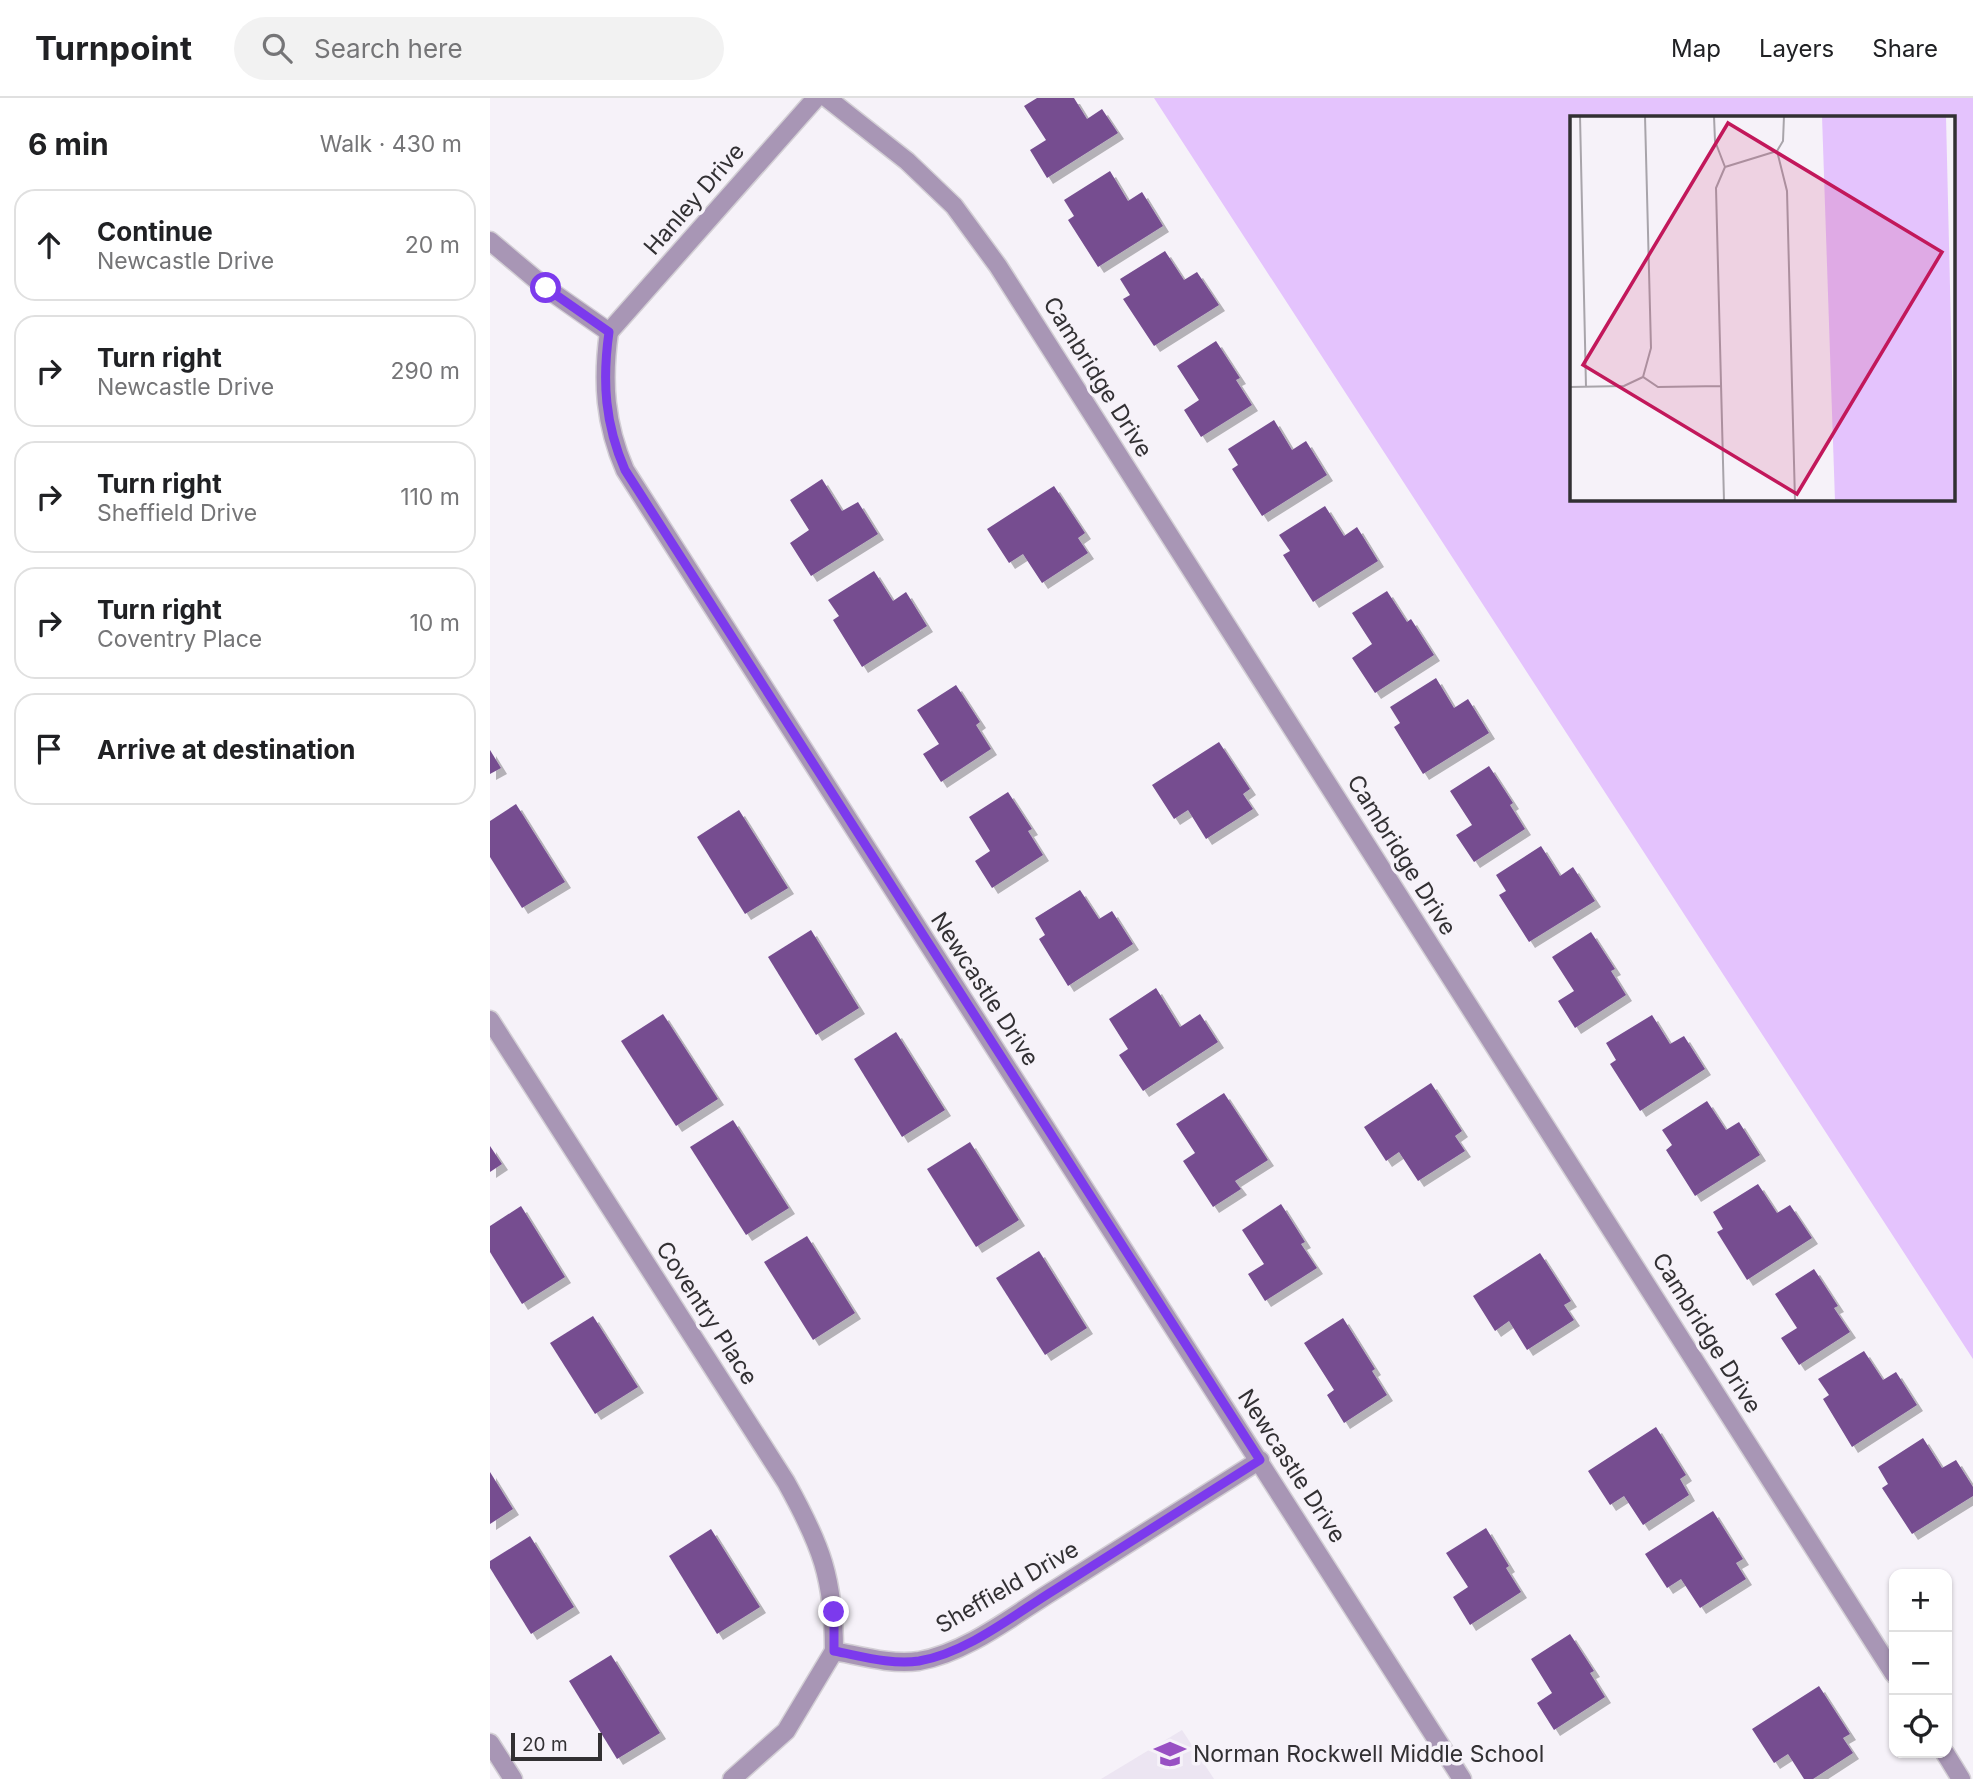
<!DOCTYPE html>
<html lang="en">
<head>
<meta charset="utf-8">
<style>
  :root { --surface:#fff; --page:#f2f2f2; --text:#202124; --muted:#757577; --line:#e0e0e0 }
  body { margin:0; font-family:Inter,sans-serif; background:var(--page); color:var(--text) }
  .controls { position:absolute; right:21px; bottom:21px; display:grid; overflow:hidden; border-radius:14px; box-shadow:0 2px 5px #0004 }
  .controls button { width:63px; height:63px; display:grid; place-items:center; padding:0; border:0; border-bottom:2px solid var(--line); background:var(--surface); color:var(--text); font:35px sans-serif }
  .scale { position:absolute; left:21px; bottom:18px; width:91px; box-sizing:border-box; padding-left:7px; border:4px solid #323033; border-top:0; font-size:19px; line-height:24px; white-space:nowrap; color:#323033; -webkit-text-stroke:5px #f6f2f9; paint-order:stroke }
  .stop { position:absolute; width:21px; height:21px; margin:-16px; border:5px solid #7c3aed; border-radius:50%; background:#fff }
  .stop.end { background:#7c3aed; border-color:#fff; box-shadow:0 2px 7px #0008 }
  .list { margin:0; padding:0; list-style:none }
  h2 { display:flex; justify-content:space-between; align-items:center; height:91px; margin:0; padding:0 28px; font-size:30px }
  h2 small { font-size:23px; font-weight:400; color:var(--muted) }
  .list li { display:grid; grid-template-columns:46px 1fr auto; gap:21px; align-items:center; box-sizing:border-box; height:112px; margin:0 14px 14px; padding:0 14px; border:2px solid var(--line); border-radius:21px }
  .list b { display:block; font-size:26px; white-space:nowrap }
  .list p { margin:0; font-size:23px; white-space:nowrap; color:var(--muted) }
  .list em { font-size:23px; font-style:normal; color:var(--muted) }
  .icon { flex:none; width:38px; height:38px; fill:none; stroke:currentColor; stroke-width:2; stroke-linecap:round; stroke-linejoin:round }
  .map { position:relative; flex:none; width:1483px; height:1681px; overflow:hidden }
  header { display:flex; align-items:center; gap:42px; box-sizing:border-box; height:98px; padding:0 35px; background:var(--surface); border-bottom:2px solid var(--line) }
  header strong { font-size:33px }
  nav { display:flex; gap:38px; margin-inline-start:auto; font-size:24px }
  .search { width:490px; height:63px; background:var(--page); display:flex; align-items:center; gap:18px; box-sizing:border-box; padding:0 24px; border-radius:38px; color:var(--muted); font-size:26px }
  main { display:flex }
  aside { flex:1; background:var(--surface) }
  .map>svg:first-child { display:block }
  .built { fill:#ece5f2 }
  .green { fill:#e4c3fd; fill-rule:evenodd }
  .building { fill:#764e90; filter:url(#shadow) }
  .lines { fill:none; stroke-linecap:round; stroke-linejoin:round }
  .street-casing { stroke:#d3cfd5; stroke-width:21 }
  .street { stroke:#a896b5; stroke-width:18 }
  .route { stroke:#7c3aed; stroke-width:9 }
  .labels { text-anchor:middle; stroke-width:7; stroke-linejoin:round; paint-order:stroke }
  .street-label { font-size:23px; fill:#323033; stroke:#f6f2f9 }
  .poi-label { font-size:23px; fill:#323033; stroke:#f6f2f9; text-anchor:start }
  .inset-road { fill:none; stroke:#a8a4aa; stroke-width:2 }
  .view { fill:#c2185b; fill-opacity:0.15; stroke:#c2185b; stroke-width:3.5 }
  .inset-edge { fill:none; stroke:#323033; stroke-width:3.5 }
</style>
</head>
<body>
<header>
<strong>Turnpoint</strong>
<div class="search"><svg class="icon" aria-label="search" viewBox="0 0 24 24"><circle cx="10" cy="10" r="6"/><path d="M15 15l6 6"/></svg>Search here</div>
<nav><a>Map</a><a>Layers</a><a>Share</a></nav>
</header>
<main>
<aside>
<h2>6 min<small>Walk · 430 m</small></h2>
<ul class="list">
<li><svg class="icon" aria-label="ahead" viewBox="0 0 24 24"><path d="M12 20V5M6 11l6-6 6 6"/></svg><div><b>Continue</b><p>Newcastle Drive</p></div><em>20 m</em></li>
<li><svg class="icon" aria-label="right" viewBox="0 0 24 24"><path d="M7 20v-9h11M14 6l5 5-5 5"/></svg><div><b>Turn right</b><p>Newcastle Drive</p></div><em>290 m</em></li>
<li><svg class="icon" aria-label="right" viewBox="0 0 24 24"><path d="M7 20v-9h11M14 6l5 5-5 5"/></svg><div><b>Turn right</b><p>Sheffield Drive</p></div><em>110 m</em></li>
<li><svg class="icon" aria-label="right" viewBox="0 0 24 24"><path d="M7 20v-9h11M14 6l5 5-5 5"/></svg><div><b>Turn right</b><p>Coventry Place</p></div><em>10 m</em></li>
<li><svg class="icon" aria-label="arrive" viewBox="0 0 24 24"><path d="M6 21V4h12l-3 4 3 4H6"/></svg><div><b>Arrive at destination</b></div></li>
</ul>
</aside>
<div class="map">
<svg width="1483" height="1681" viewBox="0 0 1483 1681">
  <defs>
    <filter id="shadow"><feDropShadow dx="6" dy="6" stdDeviation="0" flood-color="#0004"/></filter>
  </defs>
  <rect width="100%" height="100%" fill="#f6f2f9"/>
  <polygon class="built" points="692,1632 724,1681 611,1681"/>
  <path class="green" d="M664 0H1483V1261ZM1082 19H1464V401H1082Z"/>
  <g class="building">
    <polygon points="547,0 584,0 597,21 612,11 628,35 557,80 540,52 556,42 534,8"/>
    <polygon points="620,73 638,103 652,94 673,128 608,169 578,122 584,118 574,102"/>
    <polygon points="675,153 694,182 707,174 729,207 664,248 633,201 640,197 630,181"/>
    <polygon points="726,243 750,280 746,282 762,307 711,339 694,312 709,302 687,268"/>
    <polygon points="784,322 802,352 816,343 837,377 772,418 742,371 748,367 738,351"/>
    <polygon points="332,381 352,413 368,404 388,436 321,478 300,445 319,432 300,402"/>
    <polygon points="564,388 595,435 588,440 598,455 552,485 533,456 519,465 497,431"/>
    <polygon points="835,408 854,438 867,429 888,463 823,504 793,457 800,453 789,437"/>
    <polygon points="384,473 403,503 416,494 437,528 372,569 343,522 349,518 338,502"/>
    <polygon points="897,493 917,524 921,521 944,557 885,595 862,560 882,546 862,515"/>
    <polygon points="946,580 964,610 978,601 999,635 933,676 904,629 910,625 900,609"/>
    <polygon points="466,587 490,624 486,627 501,651 451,684 433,656 449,646 427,612"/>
    <polygon points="729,644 760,691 753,696 763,711 716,741 698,712 684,721 662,687"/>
    <polygon points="0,652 11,670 0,676"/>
    <polygon points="999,668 1023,705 1020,707 1035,731 984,764 966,737 982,727 960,693"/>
    <polygon points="518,694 542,731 538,733 553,757 502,790 485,763 500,753 479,719"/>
    <polygon points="26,706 75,784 32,810 0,759 0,723"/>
    <polygon points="249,712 298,790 255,816 207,739"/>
    <polygon points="1051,748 1070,778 1083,769 1105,803 1039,844 1009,797 1016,793 1006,777"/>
    <polygon points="590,792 609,821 622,813 643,846 578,888 549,841 555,837 545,820"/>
    <polygon points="321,832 369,910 326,937 278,859"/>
    <polygon points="1101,834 1125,871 1121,873 1136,897 1085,930 1068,903 1084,893 1062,859"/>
    <polygon points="666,890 690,929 710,916 728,944 653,993 629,957 638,951 619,921"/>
    <polygon points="173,916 228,1001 186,1028 131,943"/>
    <polygon points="1162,917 1180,946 1194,938 1215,971 1150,1013 1120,966 1126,962 1116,945"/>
    <polygon points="406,934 455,1012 412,1039 364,961"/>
    <polygon points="941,985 972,1033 965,1038 975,1053 928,1083 909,1054 896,1063 874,1029"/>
    <polygon points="734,995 778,1062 745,1083 751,1091 723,1109 693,1063 705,1055 686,1026"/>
    <polygon points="1217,1003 1236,1032 1249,1024 1270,1057 1205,1098 1176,1052 1182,1047 1172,1032"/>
    <polygon points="243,1022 299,1110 256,1137 200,1049"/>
    <polygon points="480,1044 529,1122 486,1149 437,1071"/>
    <polygon points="0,1048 12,1066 0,1074"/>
    <polygon points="1268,1086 1287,1115 1300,1107 1322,1140 1257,1182 1227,1134 1233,1131 1223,1114"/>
    <polygon points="791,1106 815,1144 811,1146 827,1170 775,1203 758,1176 774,1166 752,1132"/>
    <polygon points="31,1108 75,1179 32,1206 0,1154 0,1128"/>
    <polygon points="317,1138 365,1215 323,1242 274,1164"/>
    <polygon points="549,1153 597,1230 555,1257 506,1180"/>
    <polygon points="1050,1155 1081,1203 1074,1207 1084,1222 1037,1252 1019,1223 1005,1233 983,1198"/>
    <polygon points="1324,1171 1348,1208 1344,1210 1360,1234 1309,1267 1291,1240 1307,1230 1285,1196"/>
    <polygon points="103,1218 148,1289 105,1316 60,1245"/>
    <polygon points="853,1220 885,1271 882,1273 897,1297 854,1325 837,1297 844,1292 814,1245"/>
    <polygon points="1374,1253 1393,1282 1406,1274 1427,1307 1362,1349 1333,1301 1339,1297 1328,1281"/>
    <polygon points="1166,1329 1196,1377 1190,1381 1199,1397 1153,1427 1134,1398 1120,1407 1098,1373"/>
    <polygon points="1433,1340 1452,1370 1466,1362 1483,1389 1483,1398 1422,1436 1392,1390 1398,1386 1388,1369"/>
    <polygon points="0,1374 23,1411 0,1426"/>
    <polygon points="1223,1413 1253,1461 1246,1465 1256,1481 1210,1510 1191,1481 1177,1490 1155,1456"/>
    <polygon points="996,1430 1019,1468 1016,1470 1031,1494 980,1527 963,1499 978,1489 956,1455"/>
    <polygon points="221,1431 270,1509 227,1536 179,1458"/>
    <polygon points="40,1438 84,1509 41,1536 0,1470 0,1463"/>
    <polygon points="1080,1536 1104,1573 1100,1575 1115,1599 1064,1632 1047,1605 1062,1595 1041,1561"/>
    <polygon points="121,1557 170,1635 127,1661 79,1583"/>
    <polygon points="1329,1588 1360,1636 1353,1640 1363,1655 1323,1681 1314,1681 1298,1656 1284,1665 1262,1631"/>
  </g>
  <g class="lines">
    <defs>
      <g id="street">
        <polyline points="337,0 417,63 464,108 508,168 1404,1576"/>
        <polyline points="0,143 56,190 119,234"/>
        <path d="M119 234C112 284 115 326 135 372L972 1681"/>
        <polyline points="119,234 326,0"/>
        <path d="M0 922 296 1384C331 1447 344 1480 344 1553"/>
        <polyline points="0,1645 23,1681"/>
        <polyline points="1455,1655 1471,1681"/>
        <path d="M242 1681 296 1633 344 1553C371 1558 401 1567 429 1563 477 1555 525 1516 566 1491 634 1448 702 1405 770 1362"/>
      </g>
    </defs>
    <use href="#street" class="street-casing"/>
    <use href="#street" class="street"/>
  </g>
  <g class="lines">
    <path class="route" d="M56 190 119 234C112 284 115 326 135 372L770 1362C702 1405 634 1448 566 1491 525 1516 477 1555 429 1563 401 1567 371 1558 344 1553V1514"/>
  </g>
  <defs>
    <symbol id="school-bare" viewBox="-9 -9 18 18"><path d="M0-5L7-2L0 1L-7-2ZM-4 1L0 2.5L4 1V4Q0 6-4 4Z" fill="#9850c3" stroke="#f6f2f9" stroke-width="2.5" paint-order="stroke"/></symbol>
  </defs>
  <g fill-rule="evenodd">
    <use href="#school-bare" x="658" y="1634" width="44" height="44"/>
  </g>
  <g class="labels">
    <g class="street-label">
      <text transform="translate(204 101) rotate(-49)" y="8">Hanley Drive</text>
      <text transform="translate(608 279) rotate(58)" y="8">Cambridge Drive</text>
      <text transform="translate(912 757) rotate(58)" y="8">Cambridge Drive</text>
      <text transform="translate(495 891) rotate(57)" y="8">Newcastle Drive</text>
      <text transform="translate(217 1215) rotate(57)" y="8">Coventry Place</text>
      <text transform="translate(1217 1235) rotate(58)" y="8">Cambridge Drive</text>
      <text transform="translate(802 1368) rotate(57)" y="8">Newcastle Drive</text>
      <text transform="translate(517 1489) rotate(-30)" y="8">Sheffield Drive</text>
    </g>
    <g class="poi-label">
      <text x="703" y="1664">Norman Rockwell Middle School</text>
    </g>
  </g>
  <g transform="translate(1080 18)">
    <rect width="385" height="385" fill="#f6f2f9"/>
    <path d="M252 0H376L385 385H265Z" fill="#e4c3fd"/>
    <path class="inset-road" d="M10 0 16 271M144 0 145 25 155 51M207 35 217 75 225 385M207 35 213 25 214 0M155 51 207 35M73 261 81 232 75 0M0 271 54 270 73 261 88 271 151 270M154 385 146 72 155 51"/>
    <path class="view" d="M158 7 372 136 227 378 13 249Z"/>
    <rect width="385" height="385" class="inset-edge"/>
  </g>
</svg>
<div class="controls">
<button>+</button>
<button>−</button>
<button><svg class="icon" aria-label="locate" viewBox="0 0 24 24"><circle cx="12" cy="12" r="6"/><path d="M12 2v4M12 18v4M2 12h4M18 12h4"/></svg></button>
</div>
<div class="scale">20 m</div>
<div class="stop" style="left:56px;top:190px"></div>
<div class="stop end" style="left:344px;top:1514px"></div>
</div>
</main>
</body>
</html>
